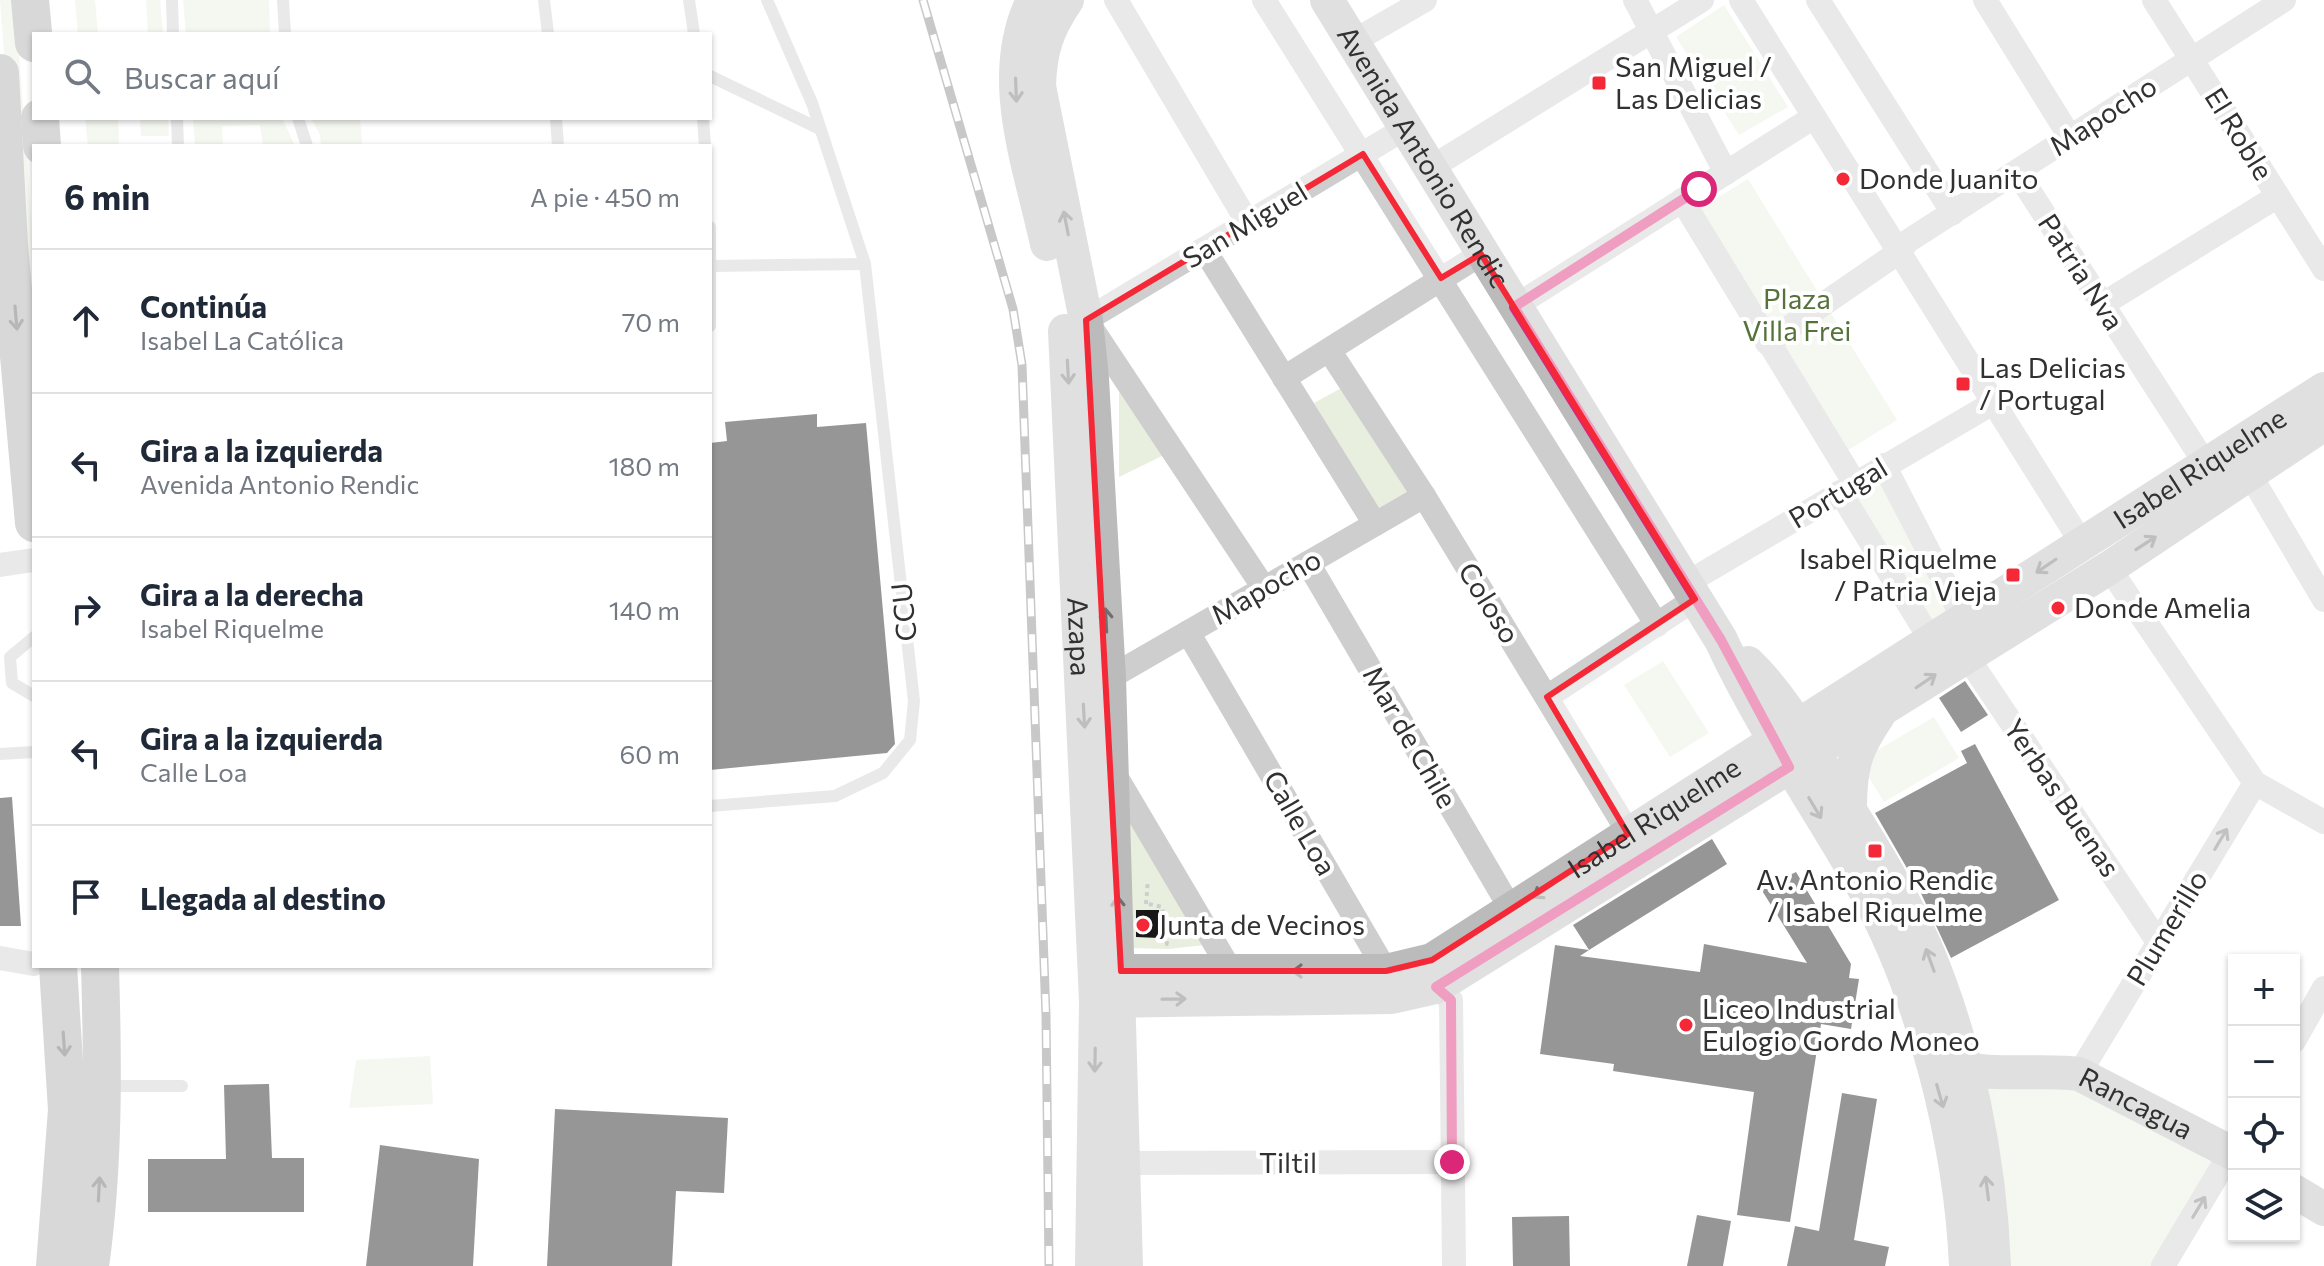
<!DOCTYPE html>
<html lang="es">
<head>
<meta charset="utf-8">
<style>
  :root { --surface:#fff; --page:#f2f2f3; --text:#1f2937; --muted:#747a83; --line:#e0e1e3 }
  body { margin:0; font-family:Commissioner,sans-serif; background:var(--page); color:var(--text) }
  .controls { position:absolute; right:24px; bottom:24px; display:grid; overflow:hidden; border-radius:0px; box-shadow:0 2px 6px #0004 }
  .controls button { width:72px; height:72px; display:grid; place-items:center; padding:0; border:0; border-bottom:2px solid var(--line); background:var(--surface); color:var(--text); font:40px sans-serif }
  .stop { position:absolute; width:24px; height:24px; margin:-18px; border:6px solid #db2777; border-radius:50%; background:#fff }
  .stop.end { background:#db2777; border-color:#fff; box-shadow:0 2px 8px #0008 }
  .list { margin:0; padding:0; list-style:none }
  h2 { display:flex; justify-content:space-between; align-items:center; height:104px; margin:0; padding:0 32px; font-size:34px }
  h2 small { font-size:26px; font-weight:400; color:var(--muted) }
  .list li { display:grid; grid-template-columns:52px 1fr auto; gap:24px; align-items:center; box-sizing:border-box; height:144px; padding:0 32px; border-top:2px solid var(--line) }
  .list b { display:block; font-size:30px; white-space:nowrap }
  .list p { margin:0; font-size:26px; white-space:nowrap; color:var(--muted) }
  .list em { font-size:26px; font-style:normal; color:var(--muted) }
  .icon { flex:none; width:44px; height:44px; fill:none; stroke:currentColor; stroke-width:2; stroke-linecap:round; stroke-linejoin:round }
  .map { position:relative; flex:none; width:2324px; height:1266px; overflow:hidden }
  .search { position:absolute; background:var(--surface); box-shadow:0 2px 6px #0004; left:32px; top:32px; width:680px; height:88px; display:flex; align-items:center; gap:20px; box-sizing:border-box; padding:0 28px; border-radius:0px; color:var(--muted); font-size:30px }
  .panel { position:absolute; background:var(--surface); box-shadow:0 2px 6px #0004; left:32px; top:144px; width:680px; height:824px; border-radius:0px }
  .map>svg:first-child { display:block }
  .green { fill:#e8efdf }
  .building { fill:#181818 }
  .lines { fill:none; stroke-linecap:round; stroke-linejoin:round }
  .path { stroke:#cecece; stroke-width:4; stroke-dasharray:4 4; stroke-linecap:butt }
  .lane { stroke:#cecece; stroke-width:12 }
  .street { stroke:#cecece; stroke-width:24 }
  .secondary { stroke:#bbb; stroke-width:34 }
  .primary { stroke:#a9a9a9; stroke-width:38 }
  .rail-casing { stroke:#868686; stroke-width:9 }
  .rail { stroke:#fff; stroke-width:6; stroke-dasharray:18; stroke-linecap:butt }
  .oneway { stroke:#6f6f6f }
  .oneway2 { stroke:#616161 }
  .oneway3 { stroke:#787878 }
  .route { stroke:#db2777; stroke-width:10 }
  .marked { fill:none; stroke:#f42836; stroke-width:6; stroke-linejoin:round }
  .poi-dot { fill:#f42836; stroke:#fff; stroke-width:3 }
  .labels { text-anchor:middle; stroke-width:8; stroke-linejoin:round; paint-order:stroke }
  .poi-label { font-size:28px; fill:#313131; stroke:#fff; text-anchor:start }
  .street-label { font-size:28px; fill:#313131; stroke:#fff }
  .park-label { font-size:28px; fill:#54723a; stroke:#fff }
</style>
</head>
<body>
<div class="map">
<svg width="2324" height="1266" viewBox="0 0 2324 1266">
  <rect width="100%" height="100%" fill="#fff"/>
  <g class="green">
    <polygon points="0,0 15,0 34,256 34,452"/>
    <polygon points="75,0 95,0 98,34 78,34"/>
    <polygon points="146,0 160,0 163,34 148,34"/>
    <polygon points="183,0 269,0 270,34 186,34"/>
    <polygon points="1724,5 1788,107 1739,135 1676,37"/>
    <polygon points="85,118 118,118 119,144 88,146"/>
    <polygon points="140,118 168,118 169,136 141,136"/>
    <polygon points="193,118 282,118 295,146 263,146 260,125 222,126 223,146 195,146"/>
    <polygon points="311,118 360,118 362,146 321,146 320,135"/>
    <polygon points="1748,179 1897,420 1845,452 1696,211"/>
    <polygon points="1345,386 1412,490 1378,514 1314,403"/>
    <polygon points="1119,388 1164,455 1119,477"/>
    <polygon points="1878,478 1954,612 1932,624 1847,496"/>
    <polygon points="1663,661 1709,733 1670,757 1624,685"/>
    <polygon points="1934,717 1959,758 1884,802 1859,761"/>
    <polygon points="1122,803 1213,944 1169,949 1124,948"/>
    <polygon points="430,1056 433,1104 349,1108 356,1060"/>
    <polygon points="1976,1079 2054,1079 2219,1156 2153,1266 2003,1266"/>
  </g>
  <g class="building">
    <polygon points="817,414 817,427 866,423 895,744 887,753 710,770 710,443 727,441 725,422"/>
    <polygon points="1965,681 1988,715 1961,732 1939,698"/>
    <polygon points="1975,744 2059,900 1951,958 1919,889 1875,813 1967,763 1961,751"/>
    <polygon points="12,797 21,926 0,926 0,798"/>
    <polygon points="1712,839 1727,864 1589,950 1573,925"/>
    <polygon points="1796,872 1851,964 1849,978 1859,979 1851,1029 1821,1024 1790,1222 1737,1215 1754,1092 1613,1071 1614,1064 1540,1054 1555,945 1589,950 1580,956 1700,972 1704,944 1807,963 1761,889"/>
    <polygon points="1136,910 1159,910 1159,938 1136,937"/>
    <polygon points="269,1084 272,1158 304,1158 304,1212 148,1212 148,1159 226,1159 224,1085"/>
    <polygon points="1842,1093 1877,1099 1854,1240 1889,1247 1885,1266 1787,1266 1795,1226 1819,1231"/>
    <polygon points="555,1109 728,1118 724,1193 676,1191 672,1266 547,1266"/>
    <polygon points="380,1145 479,1159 473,1266 366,1266"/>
    <polygon points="1697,1215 1731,1221 1723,1266 1687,1266"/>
    <polygon points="1569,1216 1570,1266 1513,1266 1512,1217"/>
  </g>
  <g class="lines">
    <g class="path">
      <polyline points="1146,904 1148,880"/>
      <polyline points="1149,904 1162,907 1167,944 1170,944"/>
    </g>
    <g class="lane">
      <polyline points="172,0 173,34"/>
      <polyline points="283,0 285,34"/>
      <polyline points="544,0 548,34"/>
      <polyline points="689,0 694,34"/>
      <polyline points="710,76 820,129"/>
      <polyline points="177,118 178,146"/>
      <polyline points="298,118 307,146"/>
      <polyline points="556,118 558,146"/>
      <polyline points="703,118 705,146"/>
      <polyline points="710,227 710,326"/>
      <polyline points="710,266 865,264"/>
      <polyline points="34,637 10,657 12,683 34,696"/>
      <polyline points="0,754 34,752"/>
      <polyline points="710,806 835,796 883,773 910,740 914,701 865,264 812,103 767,0"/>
      <polyline points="106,1086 182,1086"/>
    </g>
    <g class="street">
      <polyline points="1116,0 1248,223"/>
      <polyline points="1264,0 1657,625"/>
      <polyline points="1635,0 1726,173"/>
      <polyline points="1741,0 2081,542"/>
      <polyline points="1818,0 1953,213"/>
      <polyline points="1985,0 2070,137"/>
      <polyline points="2154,0 2324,269"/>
      <polyline points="1354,41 1425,0"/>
      <polyline points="1429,169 1702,0"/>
      <polyline points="2017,172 2214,477"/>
      <polyline points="1682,200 1854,482"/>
      <polyline points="1204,249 1375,524"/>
      <polyline points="2103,304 2278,196"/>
      <polyline points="1514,307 1814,117"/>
      <polyline points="1767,343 1899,252 1908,241 2284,0"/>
      <polyline points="1329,350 1424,496 1638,848"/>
      <polyline points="1284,378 1481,254"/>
      <polyline points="2242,461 2324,600"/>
      <polyline points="1884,465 1965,622"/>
      <polyline points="1840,492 1932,642"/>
      <polyline points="1308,563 1512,911"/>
      <polyline points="0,565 34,560"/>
      <polyline points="2109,568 2255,783 2324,822"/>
      <polyline points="1685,584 1993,403"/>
      <polyline points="1264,588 1086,320 1404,129"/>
      <polyline points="1188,632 1386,971 1436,987 1451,1000 1454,1266"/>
      <polyline points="1966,655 2158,942"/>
      <polyline points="1109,678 1424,496"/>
      <polyline points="1547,697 1695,599"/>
      <polyline points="1114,773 1231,971"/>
      <polyline points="0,958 34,964"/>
      <polyline points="2294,1041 2324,988"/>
      <polyline points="2079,1074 2255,783"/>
      <polyline points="1125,1163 1452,1162"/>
      <polyline points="2163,1266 2234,1147"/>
    </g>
    <g class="secondary">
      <path d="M1033 0C995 77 1030 165 1047 244"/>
      <path d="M1067 0C1047 29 1040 51 1039 86L1086 320 1092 379 1109 678 1126 1266"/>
      <path id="s1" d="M1327 0 1721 640C1762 729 1819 807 1866 892 1924 997 1961 1147 1966 1266"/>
      <path id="s2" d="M1065 331 1096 1001 1092 1266"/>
      <path d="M1748 663C1777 691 1799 727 1819 761 1857 822 1896 881 1925 946 1967 1044 1990 1159 1994 1266"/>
      <path d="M1850 808C1850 768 1855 749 1878 716"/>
      <path id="s3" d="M1095 971H1386L1432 960 2324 389"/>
      <polyline points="1096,1001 1392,997 1436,987 2109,568 2324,424"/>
      <path id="s4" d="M1947 1061C1971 1080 2045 1068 2079 1074L2234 1154"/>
      <polyline points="2294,1191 2324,1209"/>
    </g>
    <g class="primary">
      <polyline points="30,0 34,43"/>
      <polyline points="0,73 9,245 34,523"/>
      <polyline points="40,118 42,146"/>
      <polyline points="55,1266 67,1110 58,966"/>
      <path d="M90 1266C104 1166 103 1067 100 966"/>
    </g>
    <defs>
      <polyline id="rail" points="923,0 1013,309 1022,365 1046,1016 1049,1266"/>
    </defs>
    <use href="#rail" class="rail-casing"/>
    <use href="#rail" class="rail"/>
  </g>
  <defs><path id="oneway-shaft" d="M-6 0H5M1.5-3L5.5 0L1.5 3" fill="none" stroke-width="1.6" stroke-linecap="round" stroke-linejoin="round" transform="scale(2)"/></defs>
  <g class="oneway">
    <use href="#oneway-shaft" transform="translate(1016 90) rotate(88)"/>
    <use href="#oneway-shaft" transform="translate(1066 223) rotate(-101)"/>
    <use href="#oneway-shaft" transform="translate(1068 372) rotate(87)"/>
    <use href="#oneway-shaft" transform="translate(2146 543) rotate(-33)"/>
    <use href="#oneway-shaft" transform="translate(2046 566) rotate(146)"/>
    <use href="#oneway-shaft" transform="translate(1106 620) rotate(-93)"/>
    <use href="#oneway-shaft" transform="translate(1926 681) rotate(-34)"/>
    <use href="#oneway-shaft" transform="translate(1084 716) rotate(87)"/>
    <use href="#oneway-shaft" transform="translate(1815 808) rotate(59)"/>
    <use href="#oneway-shaft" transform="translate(1543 891) rotate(146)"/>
    <use href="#oneway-shaft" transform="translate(1118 908) rotate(-92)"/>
    <use href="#oneway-shaft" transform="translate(1930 960) rotate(-110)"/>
    <use href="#oneway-shaft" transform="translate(1304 971) rotate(180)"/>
    <use href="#oneway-shaft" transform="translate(1174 999) rotate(-1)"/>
    <use href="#oneway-shaft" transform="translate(1095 1060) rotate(91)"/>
    <use href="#oneway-shaft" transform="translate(1940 1096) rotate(74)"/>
    <use href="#oneway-shaft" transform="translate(1987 1188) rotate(-97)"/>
  </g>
  <g class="oneway2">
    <use href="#oneway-shaft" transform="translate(16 318) rotate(85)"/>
    <use href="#oneway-shaft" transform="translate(64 1044) rotate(86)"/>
    <use href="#oneway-shaft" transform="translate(99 1189) rotate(-87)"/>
  </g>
  <g class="oneway3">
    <use href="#oneway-shaft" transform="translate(2221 839) rotate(-59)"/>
    <use href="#oneway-shaft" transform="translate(2199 1207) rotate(-59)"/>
  </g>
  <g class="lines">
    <polyline class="route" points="1452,1162 1451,1000 1436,987 1789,767 1721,640 1514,307 1699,189"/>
  </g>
  <path d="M0 0H2324V1266H0ZM1363 154 1441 278 1481 254 1695 599 1547 697 1628 834 1432 960 1386 971H1121L1086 320Z" fill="#fff" fill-opacity=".55" fill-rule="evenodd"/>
  <path class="marked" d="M1363 154 1441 278 1481 254 1695 599 1547 697 1628 834 1432 960 1386 971H1121L1086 320Z"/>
  <g class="poi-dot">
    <rect x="1591" y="75" width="16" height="16" rx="4"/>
    <circle cx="1843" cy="179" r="8"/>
    <rect x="1955" y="376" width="16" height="16" rx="4"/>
    <rect x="2005" y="567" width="16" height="16" rx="4"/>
    <circle cx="2058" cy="608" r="8"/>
    <rect x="1867" y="843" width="16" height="16" rx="4"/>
    <circle cx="1143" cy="925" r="8"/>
    <circle cx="1686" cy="1025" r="8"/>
  </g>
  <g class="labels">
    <g class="poi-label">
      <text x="1615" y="77">San Miguel /<tspan x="1615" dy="32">Las Delicias</tspan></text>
      <text x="1859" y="189">Donde Juanito</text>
      <text x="1979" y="378">Las Delicias<tspan x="1979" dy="32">/ Portugal</tspan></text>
      <text x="1997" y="569" text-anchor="end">Isabel Riquelme<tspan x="1997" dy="32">/ Patria Vieja</tspan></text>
      <text x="2074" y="618">Donde Amelia</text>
      <text x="1875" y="890" text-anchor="middle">Av. Antonio Rendic<tspan x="1875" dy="32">/ Isabel Riquelme</tspan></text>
      <text x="1159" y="935">Junta de Vecinos</text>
      <text x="1702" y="1019">Liceo Industrial<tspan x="1702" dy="32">Eulogio Gordo Moneo</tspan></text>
    </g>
    <g class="street-label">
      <text transform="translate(2103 116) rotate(-33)" y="10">Mapocho</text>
      <text transform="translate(2239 134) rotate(58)" y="10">El Roble</text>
      <text dy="10" stroke="none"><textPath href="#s1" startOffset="184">Avenida Antonio Rendic</textPath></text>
      <text transform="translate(1245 225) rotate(-31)" y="10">San Miguel</text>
      <text transform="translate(2081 272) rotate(57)" y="10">Patria Nva</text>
      <text dy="10" stroke="none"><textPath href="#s3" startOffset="1250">Isabel Riquelme</textPath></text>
      <text transform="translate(1838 493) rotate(-31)" y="10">Portugal</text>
      <text transform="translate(1266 587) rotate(-30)" y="10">Mapocho</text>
      <text transform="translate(1489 603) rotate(58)" y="10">Coloso</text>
      <text transform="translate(904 612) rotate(-96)" y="10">CCU</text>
      <text dy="10" stroke="none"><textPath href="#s2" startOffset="306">Azapa</textPath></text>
      <text transform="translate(1410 737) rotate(60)" y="10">Mar de Chile</text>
      <text transform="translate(2062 798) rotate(56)" y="10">Yerbas Buenas</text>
      <text dy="10" stroke="none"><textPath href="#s3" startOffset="602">Isabel Riquelme</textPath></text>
      <text transform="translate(1300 823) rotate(60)" y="10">Calle Loa</text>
      <text transform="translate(2167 928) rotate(-59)" y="10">Plumerillo</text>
      <text dy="10" stroke="none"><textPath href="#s4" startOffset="198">Rancagua</textPath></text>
      <text x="1288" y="1173">Tiltil</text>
    </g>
    <g class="park-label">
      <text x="1797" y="309">Plaza<tspan x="1797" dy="32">Villa Frei</tspan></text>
    </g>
  </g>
</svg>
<div class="controls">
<button>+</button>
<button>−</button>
<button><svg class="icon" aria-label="locate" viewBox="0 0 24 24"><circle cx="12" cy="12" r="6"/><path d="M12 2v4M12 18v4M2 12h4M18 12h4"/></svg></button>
<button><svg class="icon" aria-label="layers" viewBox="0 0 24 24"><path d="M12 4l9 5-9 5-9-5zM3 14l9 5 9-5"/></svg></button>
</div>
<div class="stop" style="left:1699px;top:189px"></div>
<div class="stop end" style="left:1452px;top:1162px"></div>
<div class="search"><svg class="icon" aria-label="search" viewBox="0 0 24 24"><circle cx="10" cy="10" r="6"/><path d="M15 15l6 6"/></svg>Buscar aquí</div>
<section class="panel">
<h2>6 min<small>A pie · 450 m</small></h2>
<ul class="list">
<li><svg class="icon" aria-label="ahead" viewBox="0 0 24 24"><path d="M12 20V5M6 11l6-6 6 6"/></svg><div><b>Continúa</b><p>Isabel La Católica</p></div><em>70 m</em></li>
<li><svg class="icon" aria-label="left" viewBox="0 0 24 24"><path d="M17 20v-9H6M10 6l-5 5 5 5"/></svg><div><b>Gira a la izquierda</b><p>Avenida Antonio Rendic</p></div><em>180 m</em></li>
<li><svg class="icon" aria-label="right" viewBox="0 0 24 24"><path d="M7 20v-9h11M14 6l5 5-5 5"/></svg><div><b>Gira a la derecha</b><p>Isabel Riquelme</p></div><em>140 m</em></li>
<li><svg class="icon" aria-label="left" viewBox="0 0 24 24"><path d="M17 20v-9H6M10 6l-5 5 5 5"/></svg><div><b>Gira a la izquierda</b><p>Calle Loa</p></div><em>60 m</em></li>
<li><svg class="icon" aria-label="arrive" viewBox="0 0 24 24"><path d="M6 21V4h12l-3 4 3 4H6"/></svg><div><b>Llegada al destino</b></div></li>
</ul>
</section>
</div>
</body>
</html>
